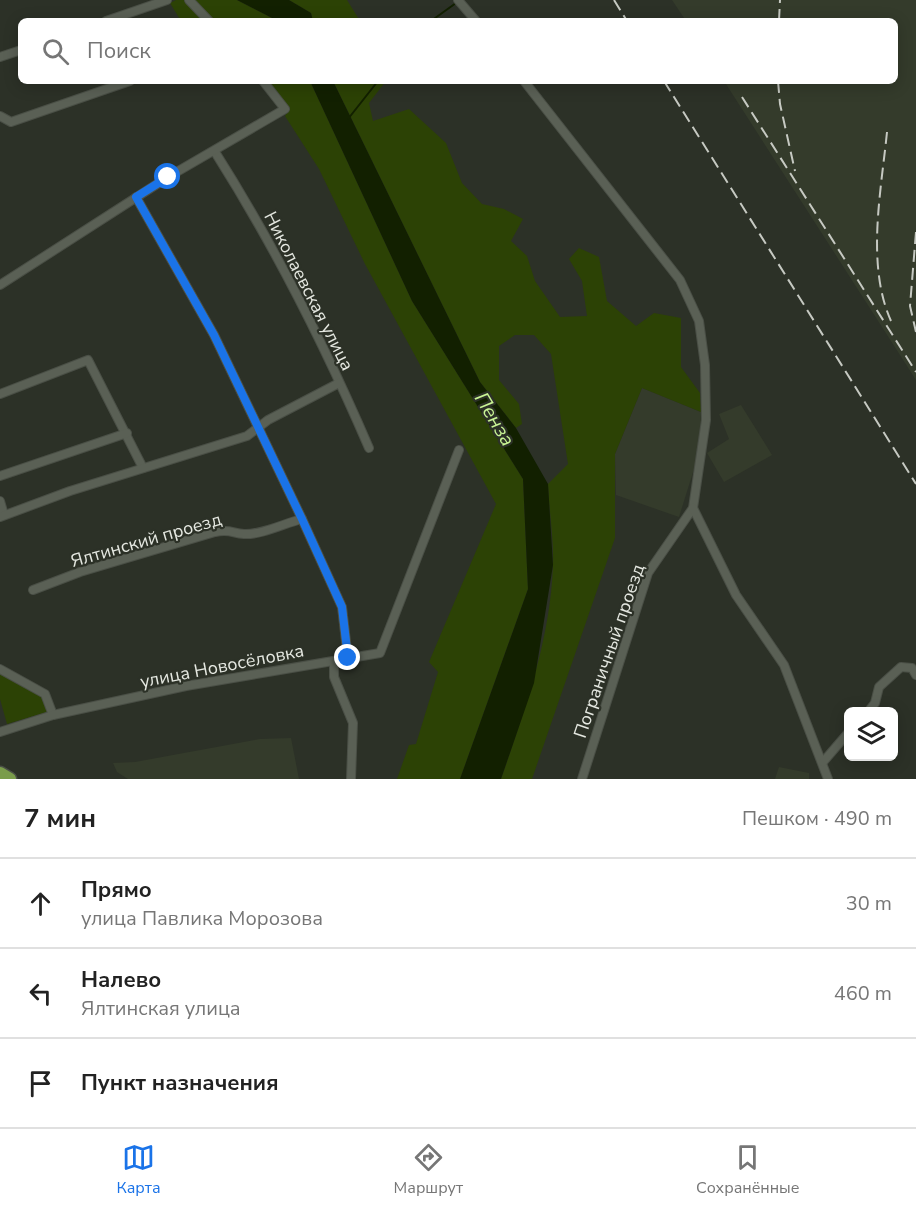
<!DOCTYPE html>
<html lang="ru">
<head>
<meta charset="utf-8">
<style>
  :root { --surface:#fff; --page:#f6f6f6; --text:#222; --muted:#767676; --line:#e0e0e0; --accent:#1a73e8 }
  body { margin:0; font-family:"Nunito Sans",sans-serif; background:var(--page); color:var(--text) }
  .controls { position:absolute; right:18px; bottom:18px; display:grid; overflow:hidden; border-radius:9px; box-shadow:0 3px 15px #0003 }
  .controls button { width:54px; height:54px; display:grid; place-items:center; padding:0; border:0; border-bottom:2px solid var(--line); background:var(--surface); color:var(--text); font:30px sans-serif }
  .stop { position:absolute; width:18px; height:18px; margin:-14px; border:4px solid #1a73e8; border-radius:50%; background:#fff }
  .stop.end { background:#1a73e8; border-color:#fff; box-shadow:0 2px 6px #0008 }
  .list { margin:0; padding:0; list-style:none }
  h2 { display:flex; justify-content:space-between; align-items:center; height:78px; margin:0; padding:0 24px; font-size:26px }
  h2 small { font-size:20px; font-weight:400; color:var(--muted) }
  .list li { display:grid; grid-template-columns:39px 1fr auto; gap:18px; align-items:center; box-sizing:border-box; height:90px; padding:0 24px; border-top:2px solid var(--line) }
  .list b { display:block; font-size:22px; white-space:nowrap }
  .list p { margin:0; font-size:20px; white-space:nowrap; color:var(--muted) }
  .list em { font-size:20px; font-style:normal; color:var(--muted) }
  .icon { flex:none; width:33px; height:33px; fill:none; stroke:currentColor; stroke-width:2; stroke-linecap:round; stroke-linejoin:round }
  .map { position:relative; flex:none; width:916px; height:779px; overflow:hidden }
  .search { position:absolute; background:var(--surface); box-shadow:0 3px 15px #0003; left:18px; right:18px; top:18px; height:66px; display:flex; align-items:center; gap:15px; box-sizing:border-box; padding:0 21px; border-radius:9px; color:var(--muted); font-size:22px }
  .sheet { height:348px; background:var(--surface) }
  nav { display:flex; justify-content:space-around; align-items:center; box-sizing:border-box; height:84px; border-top:2px solid var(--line); background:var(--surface); font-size:16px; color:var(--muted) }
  nav a { display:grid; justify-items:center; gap:3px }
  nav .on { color:var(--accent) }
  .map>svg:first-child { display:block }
  .built { fill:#343b2b }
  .green { fill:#2c4205 }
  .water { fill:#122000 }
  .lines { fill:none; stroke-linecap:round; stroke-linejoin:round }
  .stream { stroke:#122000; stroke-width:2 }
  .street-casing { stroke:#4a4f46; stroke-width:10 }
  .primary-casing { stroke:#4a4f46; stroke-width:15 }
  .street { stroke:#5a6055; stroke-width:8 }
  .primary { stroke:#7a9c4b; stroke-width:12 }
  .rail { stroke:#c6c9c2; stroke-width:2; stroke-dasharray:12 6; stroke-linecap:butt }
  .route { stroke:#1a73e8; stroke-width:8 }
  .labels { text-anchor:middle; stroke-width:4.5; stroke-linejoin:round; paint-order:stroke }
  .street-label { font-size:18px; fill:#e5e8e1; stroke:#2c3127 }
  .water-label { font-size:20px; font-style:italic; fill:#c9f495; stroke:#2c3127 }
</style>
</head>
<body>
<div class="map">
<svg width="916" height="779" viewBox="0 0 916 779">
  <rect width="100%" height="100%" fill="#2c3127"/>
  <g class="built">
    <polygon points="672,0 916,0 916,380 724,81 895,81 895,21 686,21"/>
    <polygon points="642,388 701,412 700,450 679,517 616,495 615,454"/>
    <polygon points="741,405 772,455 724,482 707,453 729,439 719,414"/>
    <polygon points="291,738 299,779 128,779 117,772 113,763 135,762 260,739"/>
    <polygon points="779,767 809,773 809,779 775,779"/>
  </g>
  <g class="green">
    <polygon points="176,0 237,0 278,21 181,21 170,3"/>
    <polygon points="289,0 347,0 360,21 313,21 311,13"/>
    <polygon points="268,81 310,81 412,301 523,479 528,589 460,779 397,779 409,745 416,744 438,672 429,662 496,504 365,264 319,169 285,116 290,108"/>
    <path d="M333 81H386L369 103 373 121 409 109 446 143 462 183 482 204 504 209 523 219 511 241 527 256 535 281 560 317 587 316 582 281 569 259 579 248 599 257 607 301 636 326 654 313 681 318V367L700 393 701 412 642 388 615 454V538L532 779H501C525 709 550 641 553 566 554 539 549 511 548 484L568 464 551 354 534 335H515L499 346V380L519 404 522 424 516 428 480 382Z"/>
    <polygon points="0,673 41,696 47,712 7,724 0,699"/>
  </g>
  <g class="water">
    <polygon points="237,0 289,0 311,13 313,21 278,21"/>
    <polygon points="310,81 333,81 480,382 516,428 548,484 553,565 534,683 501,779 460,779 528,589 523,479 412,301"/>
  </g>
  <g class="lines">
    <g class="stream">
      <polyline points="431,21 456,3"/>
      <polyline points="348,119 378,81"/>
    </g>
    <defs>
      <g id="street">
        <polyline points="189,0 209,21"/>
        <polyline points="458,0 476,21"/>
        <polyline points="106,21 167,0"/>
        <polyline points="0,57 21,50"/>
        <polyline points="524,81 680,280 699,321 705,365 706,420 693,508 648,573 582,779"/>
        <polyline points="0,116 11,122 130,81"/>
        <path d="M215 152C274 245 325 346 369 448"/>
        <polyline points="136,197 214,335 302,519 342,607 348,659"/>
        <polyline points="0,285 168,177 285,109 263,81"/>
        <polyline points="0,394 88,360 143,468"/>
        <polyline points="0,476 127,433"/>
        <polyline points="0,501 4,515"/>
        <polyline points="693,508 736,595 784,665 828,779"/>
        <polyline points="0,517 70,491 247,436 268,420 339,383"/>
        <path d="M33 590 80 572 215 532C230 529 232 533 244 534 262 535 285 523 302 519"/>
        <polyline points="334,661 334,677 353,723 351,779"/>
        <polyline points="0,669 45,694 53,715"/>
        <polyline points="868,712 875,703 879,687 901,667 912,668 916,675"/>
        <polyline points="0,732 53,715 186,686 380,653 459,450"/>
        <polyline points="823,762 848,733"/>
      </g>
      <polyline id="primary" points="0,773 10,779"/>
    </defs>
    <use href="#street" class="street-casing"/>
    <use href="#primary" class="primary-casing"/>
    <use href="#street" class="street"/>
    <use href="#primary" class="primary"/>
    <g class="rail">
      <polyline points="614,0 627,21"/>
      <polyline points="779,21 780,0"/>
      <polyline points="664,81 916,484"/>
      <polyline points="778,81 780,104 795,171"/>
      <polyline points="742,97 916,372"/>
      <path d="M887 132C881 192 866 265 891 321"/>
      <polyline points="916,232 910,306 916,332"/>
    </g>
  </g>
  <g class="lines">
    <polyline class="route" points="168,177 136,197 214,335 302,519 342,607 348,658"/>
  </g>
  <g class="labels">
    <g class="street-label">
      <text transform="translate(309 291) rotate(63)" y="6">Николаевская улица</text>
      <text transform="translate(146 540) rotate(-16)" y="6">Ялтинский проезд</text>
      <text transform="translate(609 651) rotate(-71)" y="6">Пограничный проезд</text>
      <text transform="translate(222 666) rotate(-11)" y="6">улица Новосёловка</text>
    </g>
    <g class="water-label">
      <text transform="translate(495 419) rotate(59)" y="7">Пенза</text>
    </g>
  </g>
</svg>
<div class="controls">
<button><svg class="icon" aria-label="layers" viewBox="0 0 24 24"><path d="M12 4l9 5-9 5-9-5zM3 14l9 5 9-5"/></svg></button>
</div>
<div class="stop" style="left:168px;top:177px"></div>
<div class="stop end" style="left:348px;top:658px"></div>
<div class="search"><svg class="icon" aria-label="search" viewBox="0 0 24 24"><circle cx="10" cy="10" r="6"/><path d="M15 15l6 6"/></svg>Поиск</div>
</div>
<section class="sheet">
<h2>7 мин<small>Пешком · 490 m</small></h2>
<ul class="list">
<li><svg class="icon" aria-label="ahead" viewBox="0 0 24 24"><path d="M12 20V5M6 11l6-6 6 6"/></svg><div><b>Прямо</b><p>улица Павлика Морозова</p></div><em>30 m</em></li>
<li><svg class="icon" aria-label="left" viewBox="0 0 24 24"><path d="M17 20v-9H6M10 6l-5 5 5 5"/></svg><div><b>Налево</b><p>Ялтинская улица</p></div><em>460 m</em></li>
<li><svg class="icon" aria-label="arrive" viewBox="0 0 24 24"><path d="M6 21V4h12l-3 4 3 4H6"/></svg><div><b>Пункт назначения</b></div></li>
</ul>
</section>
<nav>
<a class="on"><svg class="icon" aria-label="map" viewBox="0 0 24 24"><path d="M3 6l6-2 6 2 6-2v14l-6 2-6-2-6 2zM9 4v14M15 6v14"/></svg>Карта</a>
<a><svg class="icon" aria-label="directions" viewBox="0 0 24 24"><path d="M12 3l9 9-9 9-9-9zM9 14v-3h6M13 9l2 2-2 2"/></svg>Маршрут</a>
<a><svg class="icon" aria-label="saved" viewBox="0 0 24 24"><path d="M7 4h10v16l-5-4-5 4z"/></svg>Сохранённые</a>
</nav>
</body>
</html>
